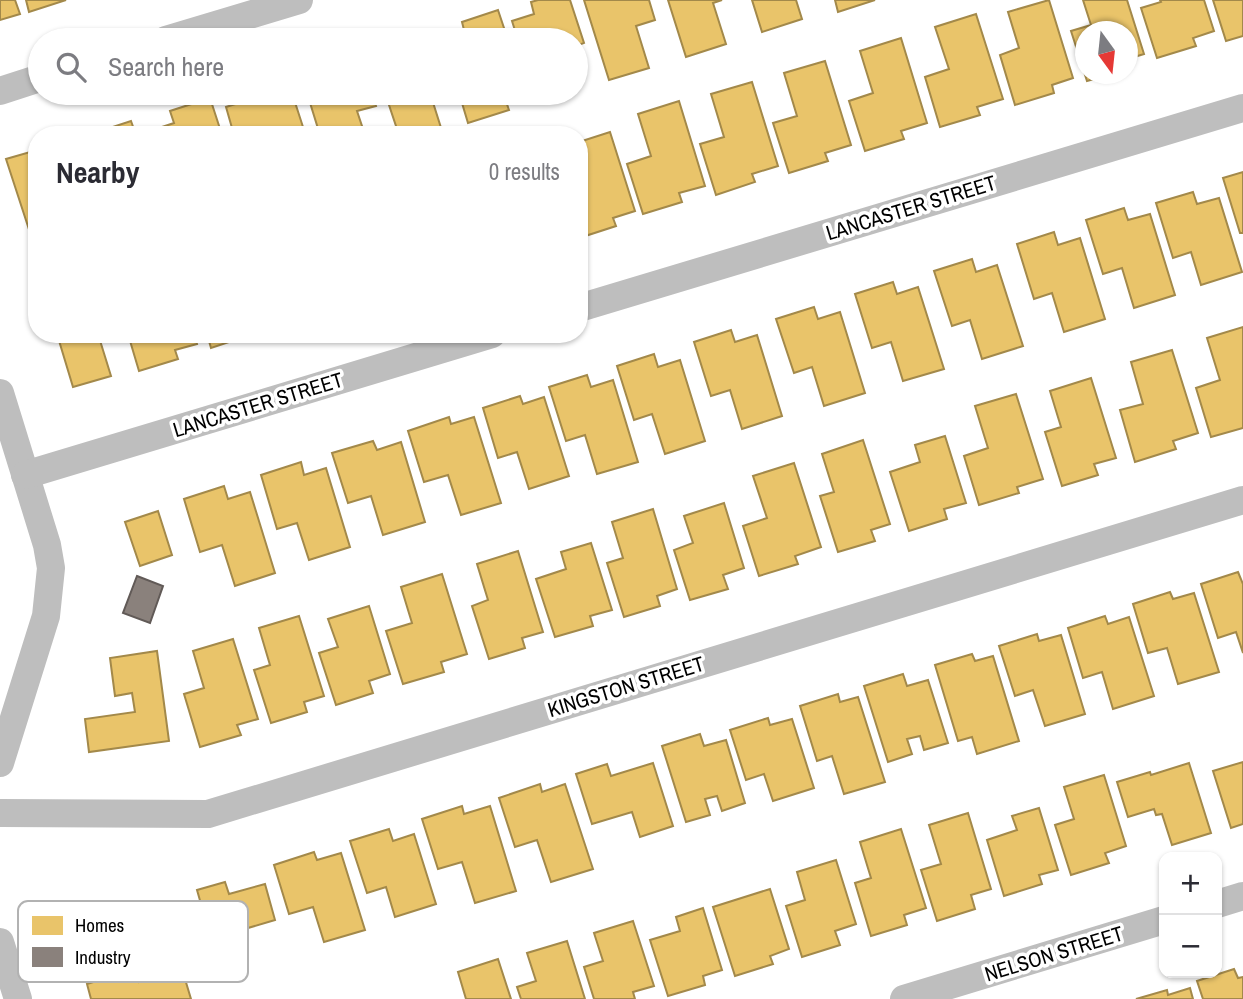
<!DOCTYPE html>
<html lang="en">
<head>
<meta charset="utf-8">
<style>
  :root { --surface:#fff; --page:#f7f7f7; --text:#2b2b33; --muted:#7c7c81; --line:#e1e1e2 }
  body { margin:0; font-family:"Archivo Narrow",sans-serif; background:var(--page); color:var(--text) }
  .controls { position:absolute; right:21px; bottom:21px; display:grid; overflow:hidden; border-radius:14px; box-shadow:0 2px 5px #0004 }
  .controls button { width:63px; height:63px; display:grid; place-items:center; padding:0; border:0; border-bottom:2px solid var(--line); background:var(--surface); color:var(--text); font:35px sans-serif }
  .compass { position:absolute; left:1075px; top:21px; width:63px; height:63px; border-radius:50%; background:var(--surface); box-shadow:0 2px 5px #0004; rotate:165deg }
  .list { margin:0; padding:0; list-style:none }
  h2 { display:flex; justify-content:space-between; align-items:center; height:91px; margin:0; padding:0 28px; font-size:30px }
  h2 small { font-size:23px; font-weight:400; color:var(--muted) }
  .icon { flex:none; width:38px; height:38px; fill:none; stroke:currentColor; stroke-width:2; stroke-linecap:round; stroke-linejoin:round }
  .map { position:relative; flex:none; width:1243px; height:999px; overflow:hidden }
  .search { position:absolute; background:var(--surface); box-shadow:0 2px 5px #0004; left:28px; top:28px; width:560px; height:77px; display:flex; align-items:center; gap:18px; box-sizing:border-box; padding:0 24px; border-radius:38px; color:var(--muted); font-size:26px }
  .panel { position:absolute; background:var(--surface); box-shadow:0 2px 5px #0004; left:28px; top:126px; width:560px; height:217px; border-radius:28px }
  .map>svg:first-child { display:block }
  .homes { fill:#e9c46a; stroke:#a3894a; stroke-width:2 }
  .industry { fill:#8a817c; stroke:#615a57; stroke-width:2 }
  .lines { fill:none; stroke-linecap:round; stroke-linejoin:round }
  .minor { stroke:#bebebe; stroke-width:28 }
  .labels { text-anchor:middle; stroke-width:7; stroke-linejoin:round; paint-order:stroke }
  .street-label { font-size:21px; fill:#000; stroke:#fff }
  .key { fill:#fff; stroke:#b2b2b2; stroke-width:2 }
  .key-label { font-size:19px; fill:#000 }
</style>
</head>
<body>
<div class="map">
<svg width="1243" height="999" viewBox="0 0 1243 999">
  <rect width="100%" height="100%" fill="#fff"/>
  <g class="homes">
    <polygon points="0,0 15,0 20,14 0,20"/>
    <polygon points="26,0 66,0 29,12"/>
    <polygon points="538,0 570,0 584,43 576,46 576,40 518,40 512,21 534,14 531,2"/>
    <polygon points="584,0 649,0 655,20 636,26 649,68 609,80"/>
    <polygon points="668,0 722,0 713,3 726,44 686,57"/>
    <polygon points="752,0 796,0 802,19 762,32"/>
    <polygon points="835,0 875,0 838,12"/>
    <polygon points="1049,0 1073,78 1052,85 1054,93 1015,105 1000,55 1019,48 1008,12"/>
    <polygon points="1083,0 1127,0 1144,54 1128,59 1128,32 1086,32 1086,74 1112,74 1087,81 1071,31 1091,25"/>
    <polygon points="1160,0 1204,0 1214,31 1193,38 1196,46 1157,58 1141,8 1161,2"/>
    <polygon points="1213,0 1243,0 1243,36 1226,41"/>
    <polygon points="498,10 508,40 446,40 465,34 462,22"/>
    <polygon points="976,14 1003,99 977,107 980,115 940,127 925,77 949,69 935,27"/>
    <polygon points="431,31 434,40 403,40"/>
    <polygon points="901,38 927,123 901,131 904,139 865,151 849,101 873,93 860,51"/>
    <polygon points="825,61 851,145 825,153 828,161 789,173 773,123 797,116 784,73"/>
    <polygon points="752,82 778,166 752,174 755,182 716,195 700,144 724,137 711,94"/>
    <polygon points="246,93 292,93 303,127 278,135 234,135 226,107 248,100"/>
    <polygon points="307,93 372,93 376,106 357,111 365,135 320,135"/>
    <polygon points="385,93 430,93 442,131 431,135 399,135"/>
    <polygon points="459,93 503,93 509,110 468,123"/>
    <polygon points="534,93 571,93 537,103"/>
    <polygon points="210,98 222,135 151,135 150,131 174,123 170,111"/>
    <polygon points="679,101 705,186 679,193 682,202 643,214 627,164 651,156 638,114"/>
    <polygon points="131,121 136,135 95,135 94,133"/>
    <polygon points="610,132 635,211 613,218 616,226 579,238 579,182 581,182 579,142"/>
    <polygon points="37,150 37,254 6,159"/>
    <polygon points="1243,172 1243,233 1240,233 1223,178"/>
    <polygon points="1193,192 1197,204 1219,198 1242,272 1201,285 1191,252 1173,258 1156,203"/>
    <polygon points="1124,208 1128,220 1150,214 1175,295 1134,308 1122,268 1103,274 1086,220"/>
    <polygon points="1054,232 1058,245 1080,238 1105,319 1064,332 1052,293 1034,299 1017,244"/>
    <polygon points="972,259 976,272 997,265 1023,346 982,359 970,320 952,326 934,271"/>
    <polygon points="893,282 897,294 918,287 944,369 903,381 891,342 872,348 855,294"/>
    <polygon points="814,307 818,319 840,312 865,393 824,406 812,367 794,373 776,319"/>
    <polygon points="1243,327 1243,428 1211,437 1196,388 1220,380 1207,338"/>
    <polygon points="731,330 735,342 757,335 782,416 742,429 730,390 711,396 694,342"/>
    <polygon points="57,334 98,334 111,376 73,387"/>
    <polygon points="128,334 194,334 197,344 175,350 178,359 139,371"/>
    <polygon points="207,334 250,334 250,335 211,348"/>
    <polygon points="1172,350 1198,433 1173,441 1176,449 1135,462 1120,410 1143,404 1131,362"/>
    <polygon points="654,354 658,367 680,360 705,441 665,454 652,414 634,420 617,366"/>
    <polygon points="587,375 591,387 613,380 638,462 597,474 585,435 566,441 549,387"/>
    <polygon points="1091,378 1116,458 1094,464 1098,475 1062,486 1045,432 1061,427 1050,391"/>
    <polygon points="1016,394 1043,479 1017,487 1019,493 979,505 964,456 988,448 975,406"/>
    <polygon points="520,396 523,404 544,397 569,476 529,489 517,452 498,458 483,408"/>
    <polygon points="449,417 451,424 474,417 501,503 461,515 448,475 424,482 408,431"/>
    <polygon points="945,436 966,503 944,509 947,519 909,531 890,472 920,462 915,445"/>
    <polygon points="863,440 890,524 871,530 875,541 838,552 820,496 834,492 822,454"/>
    <polygon points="373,441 377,450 401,442 425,522 383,535 371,496 348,503 332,453"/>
    <polygon points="301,462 304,475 326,468 350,547 309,560 297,523 277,529 261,475"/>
    <polygon points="794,463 821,547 795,556 798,564 759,576 743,526 767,518 753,476"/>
    <polygon points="224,486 228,499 250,492 275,573 235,586 222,545 200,552 184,499"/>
    <polygon points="724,503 744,568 723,575 728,589 690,600 674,550 693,543 684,516"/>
    <polygon points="653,509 677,589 657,596 660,606 624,617 607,563 623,558 612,522"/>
    <polygon points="158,511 172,555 140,566 125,522"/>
    <polygon points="591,543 612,610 590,616 593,626 555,637 536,579 566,569 561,552"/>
    <polygon points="518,551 543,632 522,638 525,648 489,659 472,606 488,600 477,564"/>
    <polygon points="1238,572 1243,584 1243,653 1236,632 1218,638 1201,584"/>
    <polygon points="442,574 467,654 441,662 444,672 403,684 386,631 412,623 401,587"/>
    <polygon points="1170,592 1173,599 1194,593 1219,672 1178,684 1167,648 1148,653 1133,604"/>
    <polygon points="369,606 390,674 369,681 373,693 336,705 319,653 338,647 328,619"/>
    <polygon points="299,616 324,696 304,702 307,712 271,723 254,670 270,665 259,628"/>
    <polygon points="1105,616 1108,624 1129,617 1154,696 1113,709 1102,672 1083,678 1068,628"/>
    <polygon points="1037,634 1039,641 1061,635 1085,714 1045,726 1033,690 1015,696 999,646"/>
    <polygon points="233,639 258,719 237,725 241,735 200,747 184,694 204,688 193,651"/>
    <polygon points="157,651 169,741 89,752 85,719 135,712 132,693 115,696 110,658"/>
    <polygon points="972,654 975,661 993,656 1019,741 977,754 972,737 958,741 935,665"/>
    <polygon points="903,674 907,686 928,680 948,743 924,750 920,736 907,739 912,754 888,762 864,686"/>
    <polygon points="838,694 840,702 858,697 885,782 844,794 832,756 817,761 800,706"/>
    <polygon points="768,718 770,725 792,719 814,788 773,801 764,774 746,780 730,730"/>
    <polygon points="700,734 704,746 726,740 745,803 722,811 717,796 705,799 710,815 686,822 662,746"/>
    <polygon points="1243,762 1243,824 1231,828 1213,771"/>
    <polygon points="653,763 673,826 640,837 632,812 592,824 576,774 607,764 611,776"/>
    <polygon points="1189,763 1211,833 1172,845 1162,814 1156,815 1154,809 1128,817 1117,782 1150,772 1151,775"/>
    <polygon points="1104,775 1126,846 1105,853 1109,863 1071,875 1055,825 1074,819 1064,787"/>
    <polygon points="540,784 542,792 565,784 593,869 551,882 537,840 515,847 499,798"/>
    <polygon points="462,806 464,814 490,806 516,891 475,903 462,862 438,869 422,819"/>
    <polygon points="1039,808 1058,870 1039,875 1042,884 1004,896 987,840 1017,830 1012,816"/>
    <polygon points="968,813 991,889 971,895 975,909 937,921 921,870 941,864 929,825"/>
    <polygon points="389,829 393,841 414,834 436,904 395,917 386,887 367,893 350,841"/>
    <polygon points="901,829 926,908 904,915 907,925 871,936 855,883 871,878 860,842"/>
    <polygon points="314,852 317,860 341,853 365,930 324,942 313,907 289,914 274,865"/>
    <polygon points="836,860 856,924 835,931 840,945 802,957 786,906 805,900 797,872"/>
    <polygon points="225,882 229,894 265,884 275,920 211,939 197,890"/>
    <polygon points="770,889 789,949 770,956 773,964 735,976 713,907"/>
    <polygon points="703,908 722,970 703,976 705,985 668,996 650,940 680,931 676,917"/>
    <polygon points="633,921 654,986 633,992 635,999 594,999 584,967 603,961 594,933"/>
    <polygon points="567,941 585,999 521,999 517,987 536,981 527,953"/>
    <polygon points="498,959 511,999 466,999 458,972"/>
    <polygon points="135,969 139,982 182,969 191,999 91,999 87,984"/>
    <polygon points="1234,969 1238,978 1243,977 1243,999 1203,999 1197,981"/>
    <polygon points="1190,988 1193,999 1136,999 1167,990 1168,995"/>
  </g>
  <polygon class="industry" points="137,576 163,586 150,623 123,613"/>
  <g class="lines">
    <g class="minor">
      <polyline points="166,40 299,0"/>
      <polyline points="0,91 40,78"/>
      <polyline points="579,308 1243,108"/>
      <polyline points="0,393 47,545 51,568 46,616 0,763"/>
      <polyline points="25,475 492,334"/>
      <polyline points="0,813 208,814 1243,500"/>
      <polyline points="1217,904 1243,896"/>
      <polyline points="0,942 18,999"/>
      <polyline points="904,999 1164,920"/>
    </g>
  </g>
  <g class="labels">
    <g class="street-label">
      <text transform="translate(911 208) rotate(-17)" y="7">LANCASTER STREET</text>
      <text transform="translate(258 405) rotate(-17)" y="7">LANCASTER STREET</text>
      <text transform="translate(626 687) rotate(-17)" y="7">KINGSTON STREET</text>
      <text transform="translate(1054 954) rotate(-17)" y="7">NELSON STREET</text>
    </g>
  </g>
  <rect x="18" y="901" width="230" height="81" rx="10" class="key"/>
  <rect x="32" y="916" width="31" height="19" fill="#e9c46a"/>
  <rect x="32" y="947" width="31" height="20" fill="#8a817c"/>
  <g class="key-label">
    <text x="75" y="932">Homes</text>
    <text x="75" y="964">Industry</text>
  </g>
</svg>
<div class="controls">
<button>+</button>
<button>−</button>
</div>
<svg class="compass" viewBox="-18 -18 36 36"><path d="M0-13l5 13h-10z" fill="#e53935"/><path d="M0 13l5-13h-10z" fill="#7c7c81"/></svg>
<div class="search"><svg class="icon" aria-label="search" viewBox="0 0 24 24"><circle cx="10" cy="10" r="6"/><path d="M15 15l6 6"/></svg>Search here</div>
<section class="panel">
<h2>Nearby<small>0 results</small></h2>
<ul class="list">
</ul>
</section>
</div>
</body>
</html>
